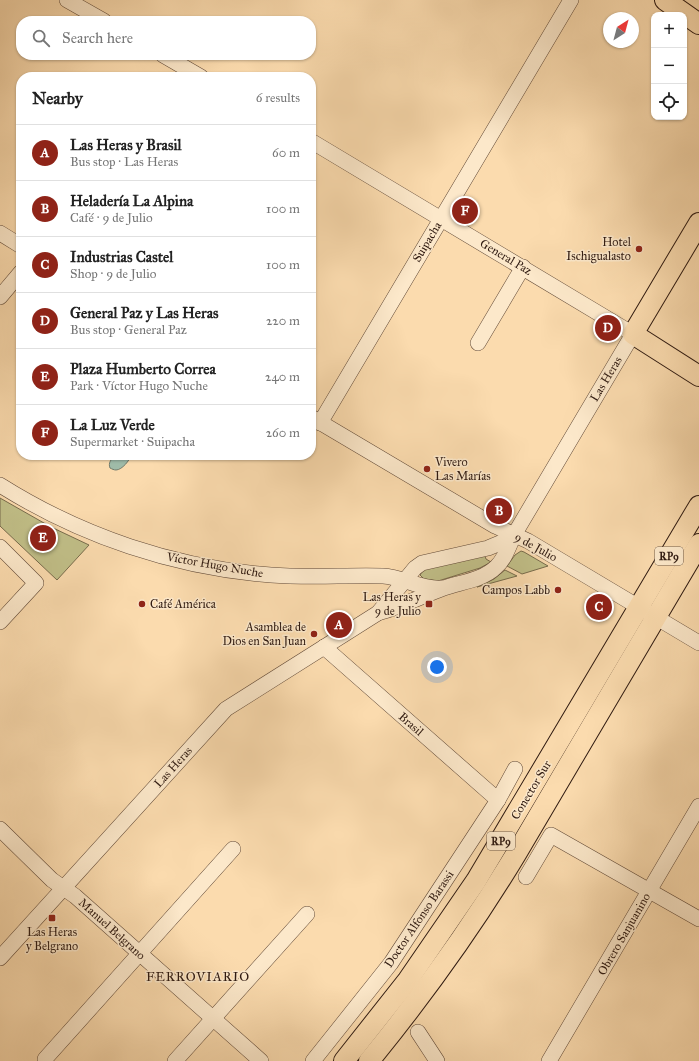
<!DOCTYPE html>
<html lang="en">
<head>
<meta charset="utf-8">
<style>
  :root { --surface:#fff; --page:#f2f2f2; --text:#222; --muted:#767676; --line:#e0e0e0; --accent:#8f2418 }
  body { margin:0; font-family:"IM FELL Great Primer",serif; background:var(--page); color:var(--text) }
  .controls { position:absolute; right:12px; top:12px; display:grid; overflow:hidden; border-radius:8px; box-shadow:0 1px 3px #0004 }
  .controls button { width:36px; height:36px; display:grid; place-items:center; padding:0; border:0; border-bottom:1px solid var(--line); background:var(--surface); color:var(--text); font:20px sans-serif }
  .compass { position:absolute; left:603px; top:12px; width:36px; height:36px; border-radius:50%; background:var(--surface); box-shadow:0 1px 3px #0004; rotate:36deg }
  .you { position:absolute; left:437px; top:667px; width:14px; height:14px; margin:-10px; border:3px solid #fff; border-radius:50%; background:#1a73e8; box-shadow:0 0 0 6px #1a73e833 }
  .badge { display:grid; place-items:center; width:26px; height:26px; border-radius:50%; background:var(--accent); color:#fff; font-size:13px; font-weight:700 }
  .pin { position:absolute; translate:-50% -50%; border:2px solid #fff; box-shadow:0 1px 4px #0006 }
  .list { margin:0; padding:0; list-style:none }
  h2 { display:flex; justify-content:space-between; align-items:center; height:52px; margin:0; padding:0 16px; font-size:17px }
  h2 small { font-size:13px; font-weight:400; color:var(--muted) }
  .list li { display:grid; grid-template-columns:26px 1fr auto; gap:12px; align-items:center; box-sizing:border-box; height:56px; padding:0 16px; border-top:1px solid var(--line) }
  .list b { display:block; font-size:15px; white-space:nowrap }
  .list p { margin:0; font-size:13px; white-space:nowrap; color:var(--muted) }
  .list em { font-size:13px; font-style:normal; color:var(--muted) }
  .icon { flex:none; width:22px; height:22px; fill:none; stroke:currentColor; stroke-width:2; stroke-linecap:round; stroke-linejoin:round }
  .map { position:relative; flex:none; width:699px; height:1061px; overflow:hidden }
  .search { position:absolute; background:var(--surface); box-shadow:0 1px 3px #0004; left:16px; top:16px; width:300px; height:44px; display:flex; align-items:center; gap:10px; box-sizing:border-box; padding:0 14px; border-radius:16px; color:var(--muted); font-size:15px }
  .panel { position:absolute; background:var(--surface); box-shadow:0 1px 3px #0004; left:16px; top:72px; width:300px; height:388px; border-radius:16px }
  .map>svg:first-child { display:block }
  .green { fill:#c1bf88; stroke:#786c4c }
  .water { fill:#9fbba8; stroke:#727b6c }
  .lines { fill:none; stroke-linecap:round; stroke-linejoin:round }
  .minor-casing { stroke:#624a38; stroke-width:16 }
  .major-casing { stroke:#2f1a11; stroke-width:22 }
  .minor { stroke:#fce8ca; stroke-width:15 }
  .major { stroke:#fbdbae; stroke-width:20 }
  .poi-dot { fill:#8f2418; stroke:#fce8ca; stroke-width:1.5 }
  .labels { text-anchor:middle; stroke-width:3; stroke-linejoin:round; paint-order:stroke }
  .shield { fill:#fce8ca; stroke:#6c5848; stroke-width:1 }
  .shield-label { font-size:11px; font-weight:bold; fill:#2f1a11 }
  .street-label { font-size:12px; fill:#2f1a11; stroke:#fce8ca }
  .poi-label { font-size:12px; fill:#2f1a11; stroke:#fce8ca; text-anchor:end }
  .neighbourhood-label { font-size:13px; letter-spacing:1px; fill:#2f1a11; stroke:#fce8ca }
</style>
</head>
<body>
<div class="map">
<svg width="699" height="1061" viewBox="0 0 699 1061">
  <rect width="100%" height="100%" fill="#fbdbae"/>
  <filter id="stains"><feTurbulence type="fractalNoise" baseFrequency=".005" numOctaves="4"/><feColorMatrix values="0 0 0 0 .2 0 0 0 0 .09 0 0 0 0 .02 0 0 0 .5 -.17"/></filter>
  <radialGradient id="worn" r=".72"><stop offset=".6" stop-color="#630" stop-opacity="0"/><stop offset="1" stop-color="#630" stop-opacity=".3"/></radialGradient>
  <g class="green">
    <polygon points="0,498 51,527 89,545 57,580 0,526"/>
    <polygon points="521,551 524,552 548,566 522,574 507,566 515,555"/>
    <polygon points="484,554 486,559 491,562 480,568 438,581 424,579 420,575 424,569"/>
    <polygon points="505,570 517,576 477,587 494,579"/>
  </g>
  <path class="water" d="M122 455H131C130 460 122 470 116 470 114 470 112 469 110 468 108 463 111 459 115 456L120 458Z"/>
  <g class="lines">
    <defs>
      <g id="minor">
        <polyline points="67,0 104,21"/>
        <polyline points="163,55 201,77"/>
        <polyline points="0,233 21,246"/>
        <polyline points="0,297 21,272"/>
        <polyline points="478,343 523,267"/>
        <polyline points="311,417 495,526 528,541 699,643"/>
        <polyline points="320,423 571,0"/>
        <path d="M0 485C81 536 175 568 271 575 308 578 345 575 383 576 403 577 422 590 442 588"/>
        <polyline points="0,547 36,583 0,622"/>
        <polyline points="378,613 415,568 422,563 488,548 500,543 514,535"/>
        <polyline points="324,647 498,800"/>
        <polyline points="0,829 52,880 75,896 261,1061"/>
        <polyline points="526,877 551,835 699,919"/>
        <path d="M0 958 226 709 378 613C401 607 422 596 444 588 461 582 483 580 496 567 505 559 509 546 514 535L633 334 311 141"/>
        <polyline points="418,1032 437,1061"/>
        <polyline points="45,1059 233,849"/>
        <polyline points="175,1061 307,914"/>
        <polyline points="313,1061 391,963 498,800 515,769"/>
        <polyline points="549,1061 699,806"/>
      </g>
      <g id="major">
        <polyline points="665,0 699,24"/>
        <polyline points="699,223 633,334 699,376"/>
        <polyline points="344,1061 408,980 476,881 699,506"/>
        <path d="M369 1061C423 995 472 927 516 854L699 544"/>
      </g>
    </defs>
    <use href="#minor" class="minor-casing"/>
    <use href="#major" class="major-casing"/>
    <use href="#minor" class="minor"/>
    <use href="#major" class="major"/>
  </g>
  <g class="poi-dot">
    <circle cx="639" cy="249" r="4"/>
    <circle cx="427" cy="469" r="4"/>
    <circle cx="558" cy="590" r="4"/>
    <circle cx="142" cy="604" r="4"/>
    <rect x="425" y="600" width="8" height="8" rx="2"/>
    <circle cx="314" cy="634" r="4"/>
    <rect x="48" y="914" width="8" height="8" rx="2"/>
  </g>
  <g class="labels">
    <g class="shield">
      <rect x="655" y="547" width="28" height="18" rx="3"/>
      <rect x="487" y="832" width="28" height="18" rx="3"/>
    </g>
    <g class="shield-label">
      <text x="669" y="560">RP9</text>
      <text x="501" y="845">RP9</text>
    </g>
    <g class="street-label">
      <text transform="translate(427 242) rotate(-59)" y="4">Suipacha</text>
      <text transform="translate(506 257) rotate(31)" y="4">General Paz</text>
      <text transform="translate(606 379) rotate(-59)" y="4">Las Heras</text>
      <text transform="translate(536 547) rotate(29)" y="4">9 de Julio</text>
      <text transform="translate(215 565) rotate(10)" y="4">Víctor Hugo Nuche</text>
      <text transform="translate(411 724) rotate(41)" y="4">Brasil</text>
      <text transform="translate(173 767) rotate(-48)" y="4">Las Heras</text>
      <text transform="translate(531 790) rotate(-59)" y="4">Conector Sur</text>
      <text transform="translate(419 919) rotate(-56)" y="4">Doctor Alfonso Barassi</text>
      <text transform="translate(112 929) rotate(42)" y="4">Manuel Belgrano</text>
      <text transform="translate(624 934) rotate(-60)" y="4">Obrero Sanjuanino</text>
    </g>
    <g class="poi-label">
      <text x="631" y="246">Hotel<tspan x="631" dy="14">Ischigualasto</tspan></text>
      <text x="435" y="466" text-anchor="start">Vivero<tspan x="435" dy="14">Las Marías</tspan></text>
      <text x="550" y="594">Campos Labb</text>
      <text x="421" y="601">Las Heras y<tspan x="421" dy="14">9 de Julio</tspan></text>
      <text x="150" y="608" text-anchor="start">Café América</text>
      <text x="306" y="631">Asamblea de<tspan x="306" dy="14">Dios en San Juan</tspan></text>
      <text x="52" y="936" text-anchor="middle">Las Heras<tspan x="52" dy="14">y Belgrano</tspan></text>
    </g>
    <g class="neighbourhood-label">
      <text x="198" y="981">FERROVIARIO</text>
    </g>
  </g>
  <rect width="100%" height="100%" filter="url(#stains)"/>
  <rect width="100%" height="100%" fill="url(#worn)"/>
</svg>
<div class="controls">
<button>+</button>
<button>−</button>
<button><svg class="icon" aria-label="locate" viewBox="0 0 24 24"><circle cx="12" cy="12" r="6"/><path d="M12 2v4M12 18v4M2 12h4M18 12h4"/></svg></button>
</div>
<svg class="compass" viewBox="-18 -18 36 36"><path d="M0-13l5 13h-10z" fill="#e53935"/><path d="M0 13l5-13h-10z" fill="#767676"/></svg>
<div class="you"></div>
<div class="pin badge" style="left:339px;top:625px">A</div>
<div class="pin badge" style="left:499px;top:511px">B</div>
<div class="pin badge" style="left:599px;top:607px">C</div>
<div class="pin badge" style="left:608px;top:328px">D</div>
<div class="pin badge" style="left:43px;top:538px">E</div>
<div class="pin badge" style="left:465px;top:211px">F</div>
<div class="search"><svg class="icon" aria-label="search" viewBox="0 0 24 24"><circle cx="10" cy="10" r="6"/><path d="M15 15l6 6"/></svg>Search here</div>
<section class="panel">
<h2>Nearby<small>6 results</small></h2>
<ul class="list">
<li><span class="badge">A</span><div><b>Las Heras y Brasil</b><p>Bus stop · Las Heras</p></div><em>60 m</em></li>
<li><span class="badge">B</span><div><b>Heladería La Alpina</b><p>Café · 9 de Julio</p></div><em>100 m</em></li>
<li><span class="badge">C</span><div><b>Industrias Castel</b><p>Shop · 9 de Julio</p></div><em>100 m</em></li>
<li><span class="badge">D</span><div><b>General Paz y Las Heras</b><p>Bus stop · General Paz</p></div><em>220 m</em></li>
<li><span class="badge">E</span><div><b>Plaza Humberto Correa</b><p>Park · Víctor Hugo Nuche</p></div><em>240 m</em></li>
<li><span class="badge">F</span><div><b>La Luz Verde</b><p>Supermarket · Suipacha</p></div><em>260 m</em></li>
</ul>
</section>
</div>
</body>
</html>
